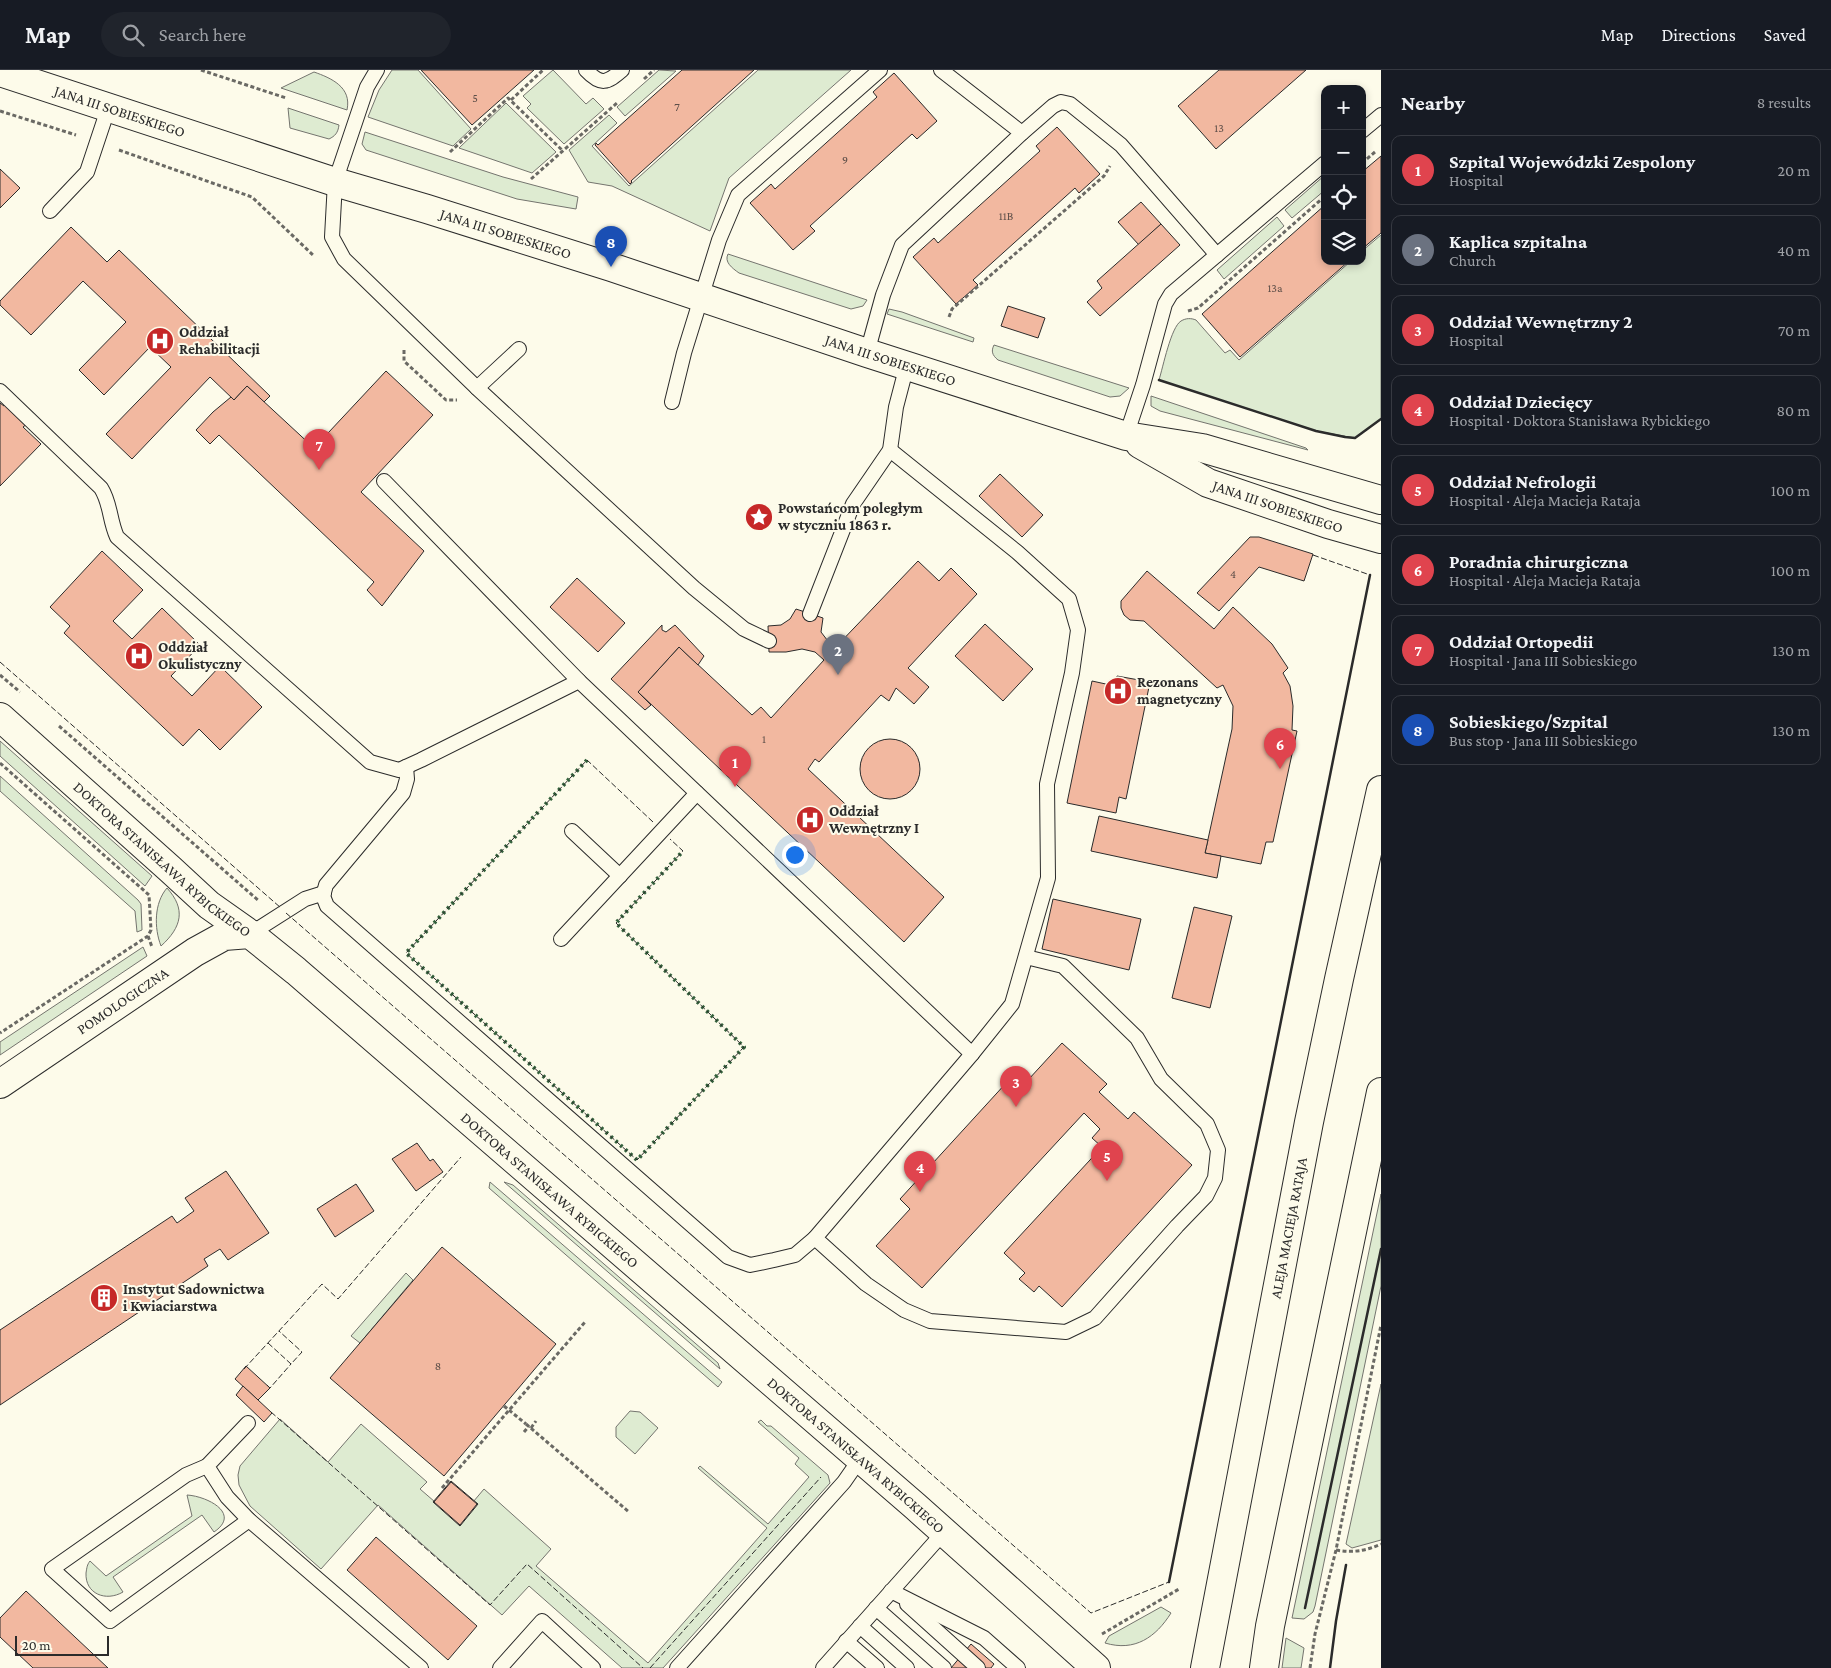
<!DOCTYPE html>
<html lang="en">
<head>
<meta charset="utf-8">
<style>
  :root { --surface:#171b24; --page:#20242c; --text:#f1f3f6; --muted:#9ea1a6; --line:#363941; --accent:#c62828 }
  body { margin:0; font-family:"Crimson Pro",serif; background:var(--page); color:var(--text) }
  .controls { position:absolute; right:15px; top:15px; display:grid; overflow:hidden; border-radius:10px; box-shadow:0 2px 8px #0003 }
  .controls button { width:45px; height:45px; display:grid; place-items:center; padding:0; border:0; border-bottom:1px solid var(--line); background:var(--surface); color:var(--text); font:25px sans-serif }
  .scale { position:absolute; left:15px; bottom:12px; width:94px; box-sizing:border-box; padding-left:5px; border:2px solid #2b2b2b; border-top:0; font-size:14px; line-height:18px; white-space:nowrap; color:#2b2b2b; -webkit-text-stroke:4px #fdfbea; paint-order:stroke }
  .you { position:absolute; left:794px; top:784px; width:18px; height:18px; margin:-12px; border:4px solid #fff; border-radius:50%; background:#1a73e8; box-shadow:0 0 0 8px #1a73e833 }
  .badge { display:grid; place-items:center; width:32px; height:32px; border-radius:50%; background:var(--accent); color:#fff; font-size:16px; font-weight:700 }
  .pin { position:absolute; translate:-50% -41px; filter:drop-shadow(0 1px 2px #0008) }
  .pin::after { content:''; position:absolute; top:26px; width:18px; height:15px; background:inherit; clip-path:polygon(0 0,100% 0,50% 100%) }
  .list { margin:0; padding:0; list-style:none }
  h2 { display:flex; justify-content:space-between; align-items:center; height:65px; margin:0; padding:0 20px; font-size:21px }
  h2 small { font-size:16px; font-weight:400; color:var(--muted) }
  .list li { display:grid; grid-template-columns:32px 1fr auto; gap:15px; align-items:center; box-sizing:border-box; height:70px; margin:0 10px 10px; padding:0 10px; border:1px solid var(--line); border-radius:10px }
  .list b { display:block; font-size:19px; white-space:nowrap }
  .list p { margin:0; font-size:16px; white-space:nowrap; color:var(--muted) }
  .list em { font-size:16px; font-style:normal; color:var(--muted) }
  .icon { flex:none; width:28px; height:28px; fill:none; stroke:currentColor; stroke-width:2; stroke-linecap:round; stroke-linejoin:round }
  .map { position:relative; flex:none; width:1381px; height:1598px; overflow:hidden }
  header { display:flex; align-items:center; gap:30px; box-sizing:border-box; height:70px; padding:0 25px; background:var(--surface); border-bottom:1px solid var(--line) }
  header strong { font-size:24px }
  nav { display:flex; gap:28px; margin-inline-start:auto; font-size:18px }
  .search { width:350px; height:45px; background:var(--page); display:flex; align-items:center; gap:12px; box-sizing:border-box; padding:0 18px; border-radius:28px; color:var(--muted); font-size:19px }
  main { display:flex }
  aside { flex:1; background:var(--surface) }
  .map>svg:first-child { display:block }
  .green { fill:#deebd1; stroke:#74746e }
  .building { fill:#f2b8a0; stroke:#2b2b2b }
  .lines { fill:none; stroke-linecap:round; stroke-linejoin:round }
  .service-casing { stroke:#2b2b2b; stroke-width:16 }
  .minor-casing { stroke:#2b2b2b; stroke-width:30 }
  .tertiary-casing { stroke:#2b2b2b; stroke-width:30 }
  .primary-casing { stroke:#2b2b2b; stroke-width:30 }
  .path { stroke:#6a6964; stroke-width:3; stroke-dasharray:4 2.5; stroke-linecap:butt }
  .service { stroke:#fdfbea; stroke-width:14 }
  .minor { stroke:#fdfbea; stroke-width:28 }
  .tertiary { stroke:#fdfbea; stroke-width:28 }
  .primary { stroke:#fdfbea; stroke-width:28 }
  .path-bridge { stroke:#6a6964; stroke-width:3; stroke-dasharray:4 2.5; stroke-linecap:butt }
  .hedge { stroke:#34623c; stroke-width:4; stroke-dasharray:2.5 4; stroke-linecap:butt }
  .fence { stroke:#2b2b2b; stroke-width:1; stroke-dasharray:6 2.5; stroke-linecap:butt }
  .wall { stroke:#2b2b2b; stroke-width:2.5 }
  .labels { text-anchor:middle; stroke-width:4; stroke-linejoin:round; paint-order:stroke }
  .number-label { font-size:12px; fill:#5d4e48 }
  .street-label { font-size:15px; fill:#2b2b2b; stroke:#fdfbea }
  .poi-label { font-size:15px; font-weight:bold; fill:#2b2b2b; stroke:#fdfbea; text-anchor:start }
</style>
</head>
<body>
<header>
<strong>Map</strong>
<div class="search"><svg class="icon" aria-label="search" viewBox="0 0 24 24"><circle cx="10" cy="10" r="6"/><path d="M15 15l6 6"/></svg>Search here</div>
<nav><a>Map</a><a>Directions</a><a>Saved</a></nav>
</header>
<main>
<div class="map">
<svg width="1381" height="1598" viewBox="0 0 1381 1598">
  <rect width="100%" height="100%" fill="#fdfbea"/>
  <g class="green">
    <polygon points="392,0 418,0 471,59 453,76 368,47 379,20"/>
    <polygon points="553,0 586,34 593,28 604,39 564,74 527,38 531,34 523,26"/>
    <polygon points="659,0 676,1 625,46 617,37"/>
    <polygon points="758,0 851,0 729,108 710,161 612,116 588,112 569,80 609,45 617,53 592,76 629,116"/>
    <path d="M314 2C331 8 352 17 347 40L281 18Z"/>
    <polygon points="506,33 556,82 532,103 459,78"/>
    <path d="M288 38 339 55C338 63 335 66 329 69L290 58Z"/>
    <polygon points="365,62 503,107 578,127 576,139 517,129 366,80 362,74"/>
    <polygon points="1325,105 1325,120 1292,148 1285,140"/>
    <polygon points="1277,147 1284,156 1224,209 1217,200"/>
    <path d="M1381 165V349L1355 368 1316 361 1159 310C1163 297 1171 257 1181 251 1186 248 1191 248 1196 250L1225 283 1230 280 1239 290 1351 191H1362V181Z"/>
    <path d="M728 184 867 230 863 236 851 239 739 203C732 198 724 192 728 184Z"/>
    <polygon points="889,239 902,242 974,268 973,272 887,244"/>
    <path d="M994 275 1129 318 1120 326 1110 327 998 290C992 285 991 281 994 275Z"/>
    <polygon points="1151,326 1306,378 1308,380 1160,341 1151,336"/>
    <polygon points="0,671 152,806 145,816 0,686"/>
    <polygon points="0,706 138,830 141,834 142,860 137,862 135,841 0,721"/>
    <path d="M167 818C186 839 182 857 161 876 154 858 154 833 167 818Z"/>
    <polygon points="143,877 147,886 0,985 0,972"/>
    <polygon points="490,1112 722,1312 718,1317 489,1118"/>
    <polygon points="504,1112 513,1115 718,1293 720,1299"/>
    <polygon points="1381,1124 1381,1216 1315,1536 1313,1542 1304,1549 1292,1548"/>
    <polygon points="406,1203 413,1210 360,1273 351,1266"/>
    <polygon points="1381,1314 1381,1470 1352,1478 1346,1474"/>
    <polygon points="630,1341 640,1342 658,1358 635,1384 616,1367 616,1357"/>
    <polygon points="280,1349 328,1392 361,1354 427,1412 420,1419 457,1451 484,1419 551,1479 536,1496 648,1593 767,1458 698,1398 700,1396 768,1454 809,1407 795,1394 799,1388 758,1352 761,1350 767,1356 771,1356 828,1405 830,1413 663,1598 622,1598 529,1516 502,1545 378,1435 321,1499 250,1436 239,1415 238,1405 240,1396"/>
    <path d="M187 1425C206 1426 242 1443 214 1462L202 1445 113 1507 123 1522C106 1532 85 1524 86 1503 87 1497 87 1495 90 1491L106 1506 192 1446Z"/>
    <path d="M1161 1537 1171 1543C1156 1567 1135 1582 1105 1573L1109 1566Z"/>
    <polygon points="1286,1568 1304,1578 1301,1598 1282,1598"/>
  </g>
  <g class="building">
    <polygon points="421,0 534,0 472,55"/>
    <polygon points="682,0 754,0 631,111 632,112 630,114 595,75 596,73 598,75"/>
    <polygon points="1219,0 1306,0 1216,79 1178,36"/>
    <polygon points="894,3 937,51 917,69 912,64 810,156 815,161 793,180 750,133 771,114 775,119 877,27 873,22"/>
    <polygon points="1057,57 1100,104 1079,123 1075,118 973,210 978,215 956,234 913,187 934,168 938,173 1040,81 1036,76"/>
    <polygon points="1381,86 1381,163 1362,179 1362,102"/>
    <polygon points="0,99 20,118 0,138"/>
    <polygon points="1141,132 1161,154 1139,175 1118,152"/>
    <polygon points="1325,135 1325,191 1349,191 1240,287 1202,244"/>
    <polygon points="1161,154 1180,175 1100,246 1087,232 1102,218 1097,211"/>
    <polygon points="71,157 107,192 119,180 270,326 264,332 247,316 234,330 210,307 132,389 106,364 171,297 150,277 104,325 79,300 126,252 83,211 31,265 0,235 0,231"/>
    <polygon points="1008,236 1045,248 1038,268 1001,256"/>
    <polygon points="386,301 433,345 361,422 424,481 382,536 367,520 374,512 219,365 210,374 196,360 213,342 231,327 234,330 247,316 314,378"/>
    <polygon points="0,333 4,336 6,334 27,354 23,357 41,374 0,416"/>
    <polygon points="1000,404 1043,445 1022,467 979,426"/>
    <polygon points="1250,467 1259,467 1313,484 1304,511 1259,497 1219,541 1197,523"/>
    <polygon points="102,481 143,520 113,551 132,569 162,538 200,575 171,606 192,626 220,596 262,637 220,680 199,659 183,676 64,563 70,556 50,537"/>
    <polygon points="918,491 939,511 951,498 977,524 908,598 929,617 914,634 896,618 889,631 881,625 819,692 815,689 808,699 944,827 904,872 638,622 679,577 752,645 761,637 771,648 824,590 815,582 802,579 786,582 769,582 768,556 781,555 790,549 796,539 823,548 821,562 834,579"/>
    <polygon points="1147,501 1214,559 1233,537 1272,574 1288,598 1283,603 1290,616 1293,636 1292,660 1297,661 1273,772 1266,772 1261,794 1205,783 1232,659 1233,636 1223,615 1217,618 1144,551 1130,550 1124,545 1121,538 1121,531"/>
    <polygon points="577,508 625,553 598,582 550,537"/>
    <polygon points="985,554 1033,599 1003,631 955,586"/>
    <polygon points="662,555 662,560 666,562 675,555 704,586 698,595 679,577 638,622 651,635 645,640 611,609"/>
    <polygon points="1117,606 1150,612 1126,729 1119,727 1116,743 1067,733 1092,611 1115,616"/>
    <circle cx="890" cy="699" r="30"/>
    <polygon points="1099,746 1208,770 1205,783 1221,786 1217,808 1091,781"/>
    <polygon points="1053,829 1141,849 1129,900 1042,879"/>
    <polygon points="1194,837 1232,846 1210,938 1172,928"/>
    <polygon points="1062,973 1107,1014 1099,1022 1128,1049 1134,1042 1192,1095 1062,1237 1039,1216 1034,1222 1019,1209 1025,1203 1004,1183 1102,1077 1092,1068 1100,1059 1084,1043 922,1218 876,1176 910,1139 900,1129 1018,1000 1028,1010"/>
    <polygon points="417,1073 430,1091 433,1089 443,1102 416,1121 392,1089"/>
    <polygon points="226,1101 269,1163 228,1190 220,1179 204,1189 208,1196 0,1335 0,1260 172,1146 177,1153 194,1141 185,1128"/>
    <polygon points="356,1114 374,1141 335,1167 317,1139"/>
    <polygon points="442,1177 556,1274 444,1406 330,1308"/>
    <polygon points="246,1296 270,1318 258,1330 235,1309"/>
    <polygon points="243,1316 272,1343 264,1352 236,1325"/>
    <polygon points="451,1411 478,1434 460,1456 433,1432"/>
    <polygon points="451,1412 477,1434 460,1455 434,1432"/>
    <polygon points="376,1467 477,1556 448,1590 347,1500"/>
    <polygon points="26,1521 108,1598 33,1598 0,1567 0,1548"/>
    <polygon points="971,1574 994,1594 991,1598 951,1598"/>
  </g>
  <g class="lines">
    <defs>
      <g id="service">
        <polyline points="377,0 367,17 335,112 332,167 344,189 477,318 694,518 744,559 769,571"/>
        <path d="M586 0C601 16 607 13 622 0"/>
        <polyline points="1362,61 1381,45"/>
        <polyline points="1022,63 1053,36 1061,32 1070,34 1121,75 1217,185"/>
        <polyline points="50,141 87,102 108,39"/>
        <polyline points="867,283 883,225 902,175 1022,63 941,0"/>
        <polyline points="477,318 519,279"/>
        <path d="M0 321 101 418C111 434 109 449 117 467L370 692 399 700 421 690 579 611 972 984 1012 934 1048 808 1047 714 1072 603 1078 560 1069 529 1017 482 890 380"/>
        <polyline points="672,332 684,283 719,170 738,125 880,0"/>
        <polyline points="1126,366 1143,315 1165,234 1171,224 1325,93"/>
        <polyline points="384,411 579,611"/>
        <polyline points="810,544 853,434 890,380 896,337 907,295"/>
        <polyline points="406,697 407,709 403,723 326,815 323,826 327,836 728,1187 750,1195 774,1190 795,1185 815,1168"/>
        <polyline points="572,761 620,806"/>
        <polyline points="250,864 305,829 324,823"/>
        <polyline points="561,869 697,723"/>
        <polyline points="972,984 815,1168 866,1214 904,1240 930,1251 1066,1262 1095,1248 1177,1156 1206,1126 1215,1108 1218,1080 1207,1054 1161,1009 1137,968 1063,896 1026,887"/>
        <polyline points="248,1353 207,1396 227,1427 249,1450 421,1598"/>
        <polyline points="207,1396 186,1405 52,1499 110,1551 249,1450"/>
        <polyline points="891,1521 984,1568 1018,1598"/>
        <polyline points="907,1534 978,1598"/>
        <polyline points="876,1538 944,1598"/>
        <polyline points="860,1556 907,1598"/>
        <polyline points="846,1571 877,1598"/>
        <polyline points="500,1598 542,1551 593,1598"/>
        <polyline points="677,1598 844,1412 860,1389"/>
        <polyline points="823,1598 944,1462"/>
      </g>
      <g id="minor">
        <path id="s1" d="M0 647 170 799 209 835 250 864"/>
      </g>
      <g id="tertiary">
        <path id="s2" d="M0 2 335 112 427 139 611 197 867 283 1126 366 1202 378 1381 430"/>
        <path id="s3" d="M1140 374 1208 413 1328 454 1381 469"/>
        <path id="s4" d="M0 1014 195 882 224 866 250 864 296 901 915 1436 1096 1598"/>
      </g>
      <g id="primary">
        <path id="s5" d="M1205 1598 1309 1052 1339 909 1381 720"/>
        <polyline points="1264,1598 1270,1556 1381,1022"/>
      </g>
    </defs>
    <use href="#service" class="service-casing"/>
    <use href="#minor" class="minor-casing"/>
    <use href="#tertiary" class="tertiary-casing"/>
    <use href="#primary" class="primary-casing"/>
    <g class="path">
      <polyline points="201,0 286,28"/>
      <polyline points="644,9 654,0"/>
      <polyline points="511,30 543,0"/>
      <polyline points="0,41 76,65"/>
      <polyline points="119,80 252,127 314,186"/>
      <polyline points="450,82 508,28 562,80"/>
      <polyline points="1362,93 1375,82"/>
      <polyline points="531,109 617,33"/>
      <polyline points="1188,241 1198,238 1324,127"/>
      <polyline points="949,247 952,239 1104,106 1110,96"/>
      <polyline points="404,280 404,291 446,330 457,330"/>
      <polyline points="0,605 20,622"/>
      <polyline points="59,656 259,831"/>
      <polyline points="0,693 149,825 151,860 148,866 0,963"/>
      <polyline points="148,866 152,877"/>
      <polyline points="526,1354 629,1442"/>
      <polyline points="531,1358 536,1351"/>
      <polyline points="524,1362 529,1356"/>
      <polyline points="442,1418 585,1252"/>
      <path d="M1336 1480C1352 1483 1366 1481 1381 1474"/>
      <polyline points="1102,1564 1179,1519"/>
      <polyline points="1310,1598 1315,1564 1336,1480 1381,1255"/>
    </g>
    <use href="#service" class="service"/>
    <use href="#minor" class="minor"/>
    <use href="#tertiary" class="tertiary"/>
    <use href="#primary" class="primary"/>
    <polyline class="path-bridge" points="504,1336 526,1354"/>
    <polyline class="hedge" points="587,690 406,883 637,1090 744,977 616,853 683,781"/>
    <g class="fence">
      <polyline points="1313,485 1370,505"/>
      <polyline points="0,592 281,838"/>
      <polyline points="653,752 587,690 406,883 637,1090 744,977 616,853 683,781 670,769"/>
      <polyline points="286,843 1091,1543 1169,1512"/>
      <polyline points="268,1273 291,1294 302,1282 279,1261"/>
      <polyline points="244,1299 322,1214 338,1229 461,1087"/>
      <polyline points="267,1315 270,1318 291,1294"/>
      <polyline points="271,1342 490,1535 527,1494 643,1598"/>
      <polyline points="650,1598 821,1407"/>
    </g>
    <g class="wall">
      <polyline points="1159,310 1316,361 1345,367 1355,368 1381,349"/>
      <polyline points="1169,1512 1370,505"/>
      <polyline points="1305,1538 1381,1179"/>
      <polyline points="1330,1598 1336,1551 1346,1495"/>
    </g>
  </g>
  <defs>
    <symbol id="hospital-disc" viewBox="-11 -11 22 22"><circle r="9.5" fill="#c62828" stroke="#fdfbea"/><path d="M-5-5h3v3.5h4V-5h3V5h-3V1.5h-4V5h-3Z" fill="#fff"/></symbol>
    <symbol id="sight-disc" viewBox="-11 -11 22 22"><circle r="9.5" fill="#c62828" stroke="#fdfbea"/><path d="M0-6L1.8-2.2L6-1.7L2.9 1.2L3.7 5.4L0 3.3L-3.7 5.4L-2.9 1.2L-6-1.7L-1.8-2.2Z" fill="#fff"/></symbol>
    <symbol id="building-disc" viewBox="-11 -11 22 22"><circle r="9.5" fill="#c62828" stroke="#fdfbea"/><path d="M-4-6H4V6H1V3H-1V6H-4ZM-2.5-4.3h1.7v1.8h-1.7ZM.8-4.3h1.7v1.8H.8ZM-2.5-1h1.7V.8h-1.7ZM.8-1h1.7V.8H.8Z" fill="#fff"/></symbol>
  </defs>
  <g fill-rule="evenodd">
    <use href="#hospital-disc" x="144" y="255" width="32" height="32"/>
    <use href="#sight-disc" x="743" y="431" width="32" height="32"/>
    <use href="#hospital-disc" x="123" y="570" width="32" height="32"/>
    <use href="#hospital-disc" x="1102" y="605" width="32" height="32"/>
    <use href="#hospital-disc" x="794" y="734" width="32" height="32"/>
    <use href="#building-disc" x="88" y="1212" width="32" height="32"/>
  </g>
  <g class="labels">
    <g class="number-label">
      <text x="475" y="32">5</text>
      <text x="677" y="41">7</text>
      <text x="1219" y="62">13</text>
      <text x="845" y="94">9</text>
      <text x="1006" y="150">11B</text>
      <text x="1275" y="222">13a</text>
      <text x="1233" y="508">4</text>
      <text x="764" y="673">1</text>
      <text x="438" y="1300">8</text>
    </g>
    <g class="street-label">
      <text dy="5" stroke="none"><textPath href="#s2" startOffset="126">JANA III SOBIESKIEGO</textPath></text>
      <text dy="5" stroke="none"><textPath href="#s2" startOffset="531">JANA III SOBIESKIEGO</textPath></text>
      <text dy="5" stroke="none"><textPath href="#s2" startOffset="936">JANA III SOBIESKIEGO</textPath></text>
      <text dy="5" stroke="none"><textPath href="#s3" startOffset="152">JANA III SOBIESKIEGO</textPath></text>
      <text dy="5" stroke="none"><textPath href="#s1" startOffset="216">DOKTORA STANISŁAWA RYBICKIEGO</textPath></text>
      <text dy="5" stroke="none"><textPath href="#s4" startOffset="148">POMOLOGICZNA</textPath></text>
      <text dy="5" stroke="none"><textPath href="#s4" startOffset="689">DOKTORA STANISŁAWA RYBICKIEGO</textPath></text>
      <text dy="5" stroke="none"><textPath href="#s5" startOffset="448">ALEJA MACIEJA RATAJA</textPath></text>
      <text dy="5" stroke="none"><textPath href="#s4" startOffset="1094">DOKTORA STANISŁAWA RYBICKIEGO</textPath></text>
    </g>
    <g class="poi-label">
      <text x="179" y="267">Oddział<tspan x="179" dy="17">Rehabilitacji</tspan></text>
      <text x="778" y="443">Powstańcom poległym<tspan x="778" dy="17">w styczniu 1863 r.</tspan></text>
      <text x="158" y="582">Oddział<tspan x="158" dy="17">Okulistyczny</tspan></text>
      <text x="1137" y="617">Rezonans<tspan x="1137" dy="17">magnetyczny</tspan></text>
      <text x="829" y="746">Oddział<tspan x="829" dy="17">Wewnętrzny I</tspan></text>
      <text x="123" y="1224">Instytut Sadownictwa<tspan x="123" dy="17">i Kwiaciarstwa</tspan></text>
    </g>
  </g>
</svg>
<div class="controls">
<button>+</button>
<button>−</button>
<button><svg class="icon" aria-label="locate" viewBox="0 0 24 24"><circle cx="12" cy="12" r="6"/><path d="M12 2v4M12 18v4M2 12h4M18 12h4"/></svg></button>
<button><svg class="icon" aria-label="layers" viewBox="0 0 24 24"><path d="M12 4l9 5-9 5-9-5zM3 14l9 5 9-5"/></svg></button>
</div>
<div class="scale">20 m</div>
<div class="you"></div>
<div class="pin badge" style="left:735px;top:717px;background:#e0444e">1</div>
<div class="pin badge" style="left:838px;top:605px;background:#6b7280">2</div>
<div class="pin badge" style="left:1016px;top:1037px;background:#e0444e">3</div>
<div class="pin badge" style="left:920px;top:1122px;background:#e0444e">4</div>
<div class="pin badge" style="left:1107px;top:1111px;background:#e0444e">5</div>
<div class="pin badge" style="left:1280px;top:699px;background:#e0444e">6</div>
<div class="pin badge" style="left:319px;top:400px;background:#e0444e">7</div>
<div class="pin badge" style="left:611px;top:197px;background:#1a4fb4">8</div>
</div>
<aside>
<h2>Nearby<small>8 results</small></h2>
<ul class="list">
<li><span class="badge" style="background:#e0444e">1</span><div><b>Szpital Wojewódzki Zespolony</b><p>Hospital</p></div><em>20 m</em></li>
<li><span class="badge" style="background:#6b7280">2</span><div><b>Kaplica szpitalna</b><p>Church</p></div><em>40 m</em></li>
<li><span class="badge" style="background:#e0444e">3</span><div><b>Oddział Wewnętrzny 2</b><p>Hospital</p></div><em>70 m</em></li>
<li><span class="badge" style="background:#e0444e">4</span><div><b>Oddział Dziecięcy</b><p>Hospital · Doktora Stanisława Rybickiego</p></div><em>80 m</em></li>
<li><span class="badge" style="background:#e0444e">5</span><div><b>Oddział Nefrologii</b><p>Hospital · Aleja Macieja Rataja</p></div><em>100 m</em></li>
<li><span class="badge" style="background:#e0444e">6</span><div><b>Poradnia chirurgiczna</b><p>Hospital · Aleja Macieja Rataja</p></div><em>100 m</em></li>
<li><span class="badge" style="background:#e0444e">7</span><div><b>Oddział Ortopedii</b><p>Hospital · Jana III Sobieskiego</p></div><em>130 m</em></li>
<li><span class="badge" style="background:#1a4fb4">8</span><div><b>Sobieskiego/Szpital</b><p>Bus stop · Jana III Sobieskiego</p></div><em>130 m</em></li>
</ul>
</aside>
</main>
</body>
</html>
